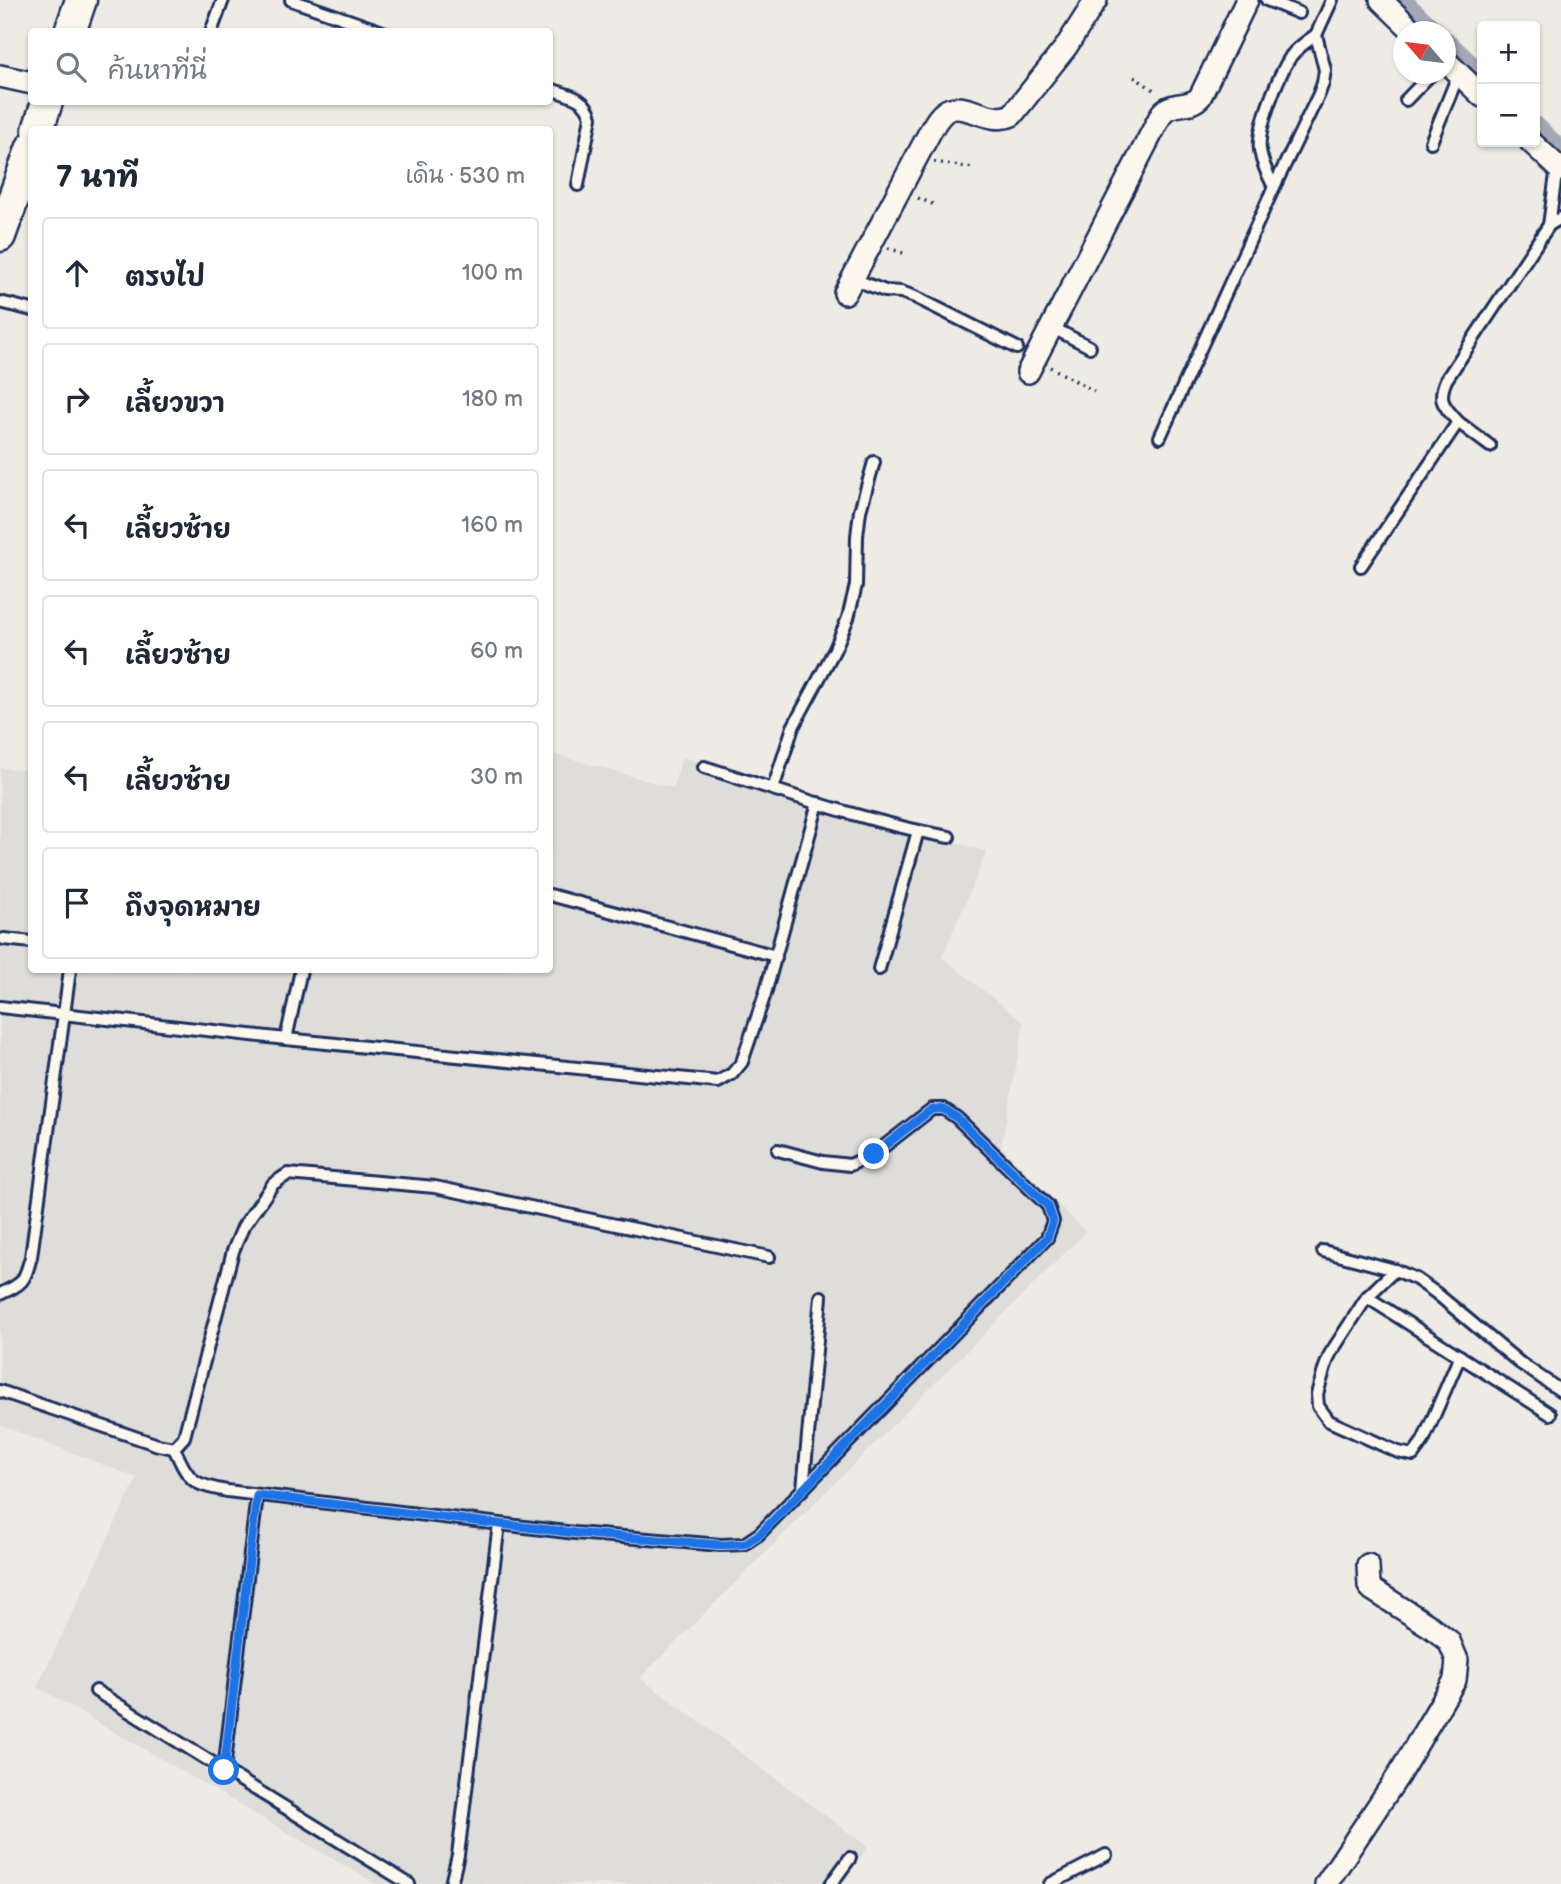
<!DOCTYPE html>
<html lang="th">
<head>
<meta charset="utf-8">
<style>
  :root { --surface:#fff; --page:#f6f6f7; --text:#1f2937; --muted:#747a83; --line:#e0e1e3 }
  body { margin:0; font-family:"Balsamiq Sans","Playpen Sans Thai",sans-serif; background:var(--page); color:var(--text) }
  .controls { position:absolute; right:21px; top:21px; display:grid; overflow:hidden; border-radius:7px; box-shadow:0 2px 5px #0004 }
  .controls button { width:63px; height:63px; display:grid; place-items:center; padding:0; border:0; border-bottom:2px solid var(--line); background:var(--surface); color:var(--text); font:35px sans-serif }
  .compass { position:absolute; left:1393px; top:21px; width:63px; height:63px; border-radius:50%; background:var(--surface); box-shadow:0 2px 5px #0004; rotate:298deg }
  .stop { position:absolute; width:21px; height:21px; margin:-16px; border:5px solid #1a73e8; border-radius:50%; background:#fff }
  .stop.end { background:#1a73e8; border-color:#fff; box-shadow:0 2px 7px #0008 }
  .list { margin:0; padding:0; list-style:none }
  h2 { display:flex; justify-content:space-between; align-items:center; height:91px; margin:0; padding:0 28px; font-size:30px }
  h2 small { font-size:23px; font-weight:400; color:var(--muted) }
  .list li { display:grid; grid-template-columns:46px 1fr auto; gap:21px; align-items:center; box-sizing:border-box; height:112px; margin:0 14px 14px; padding:0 14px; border:2px solid var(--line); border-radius:7px }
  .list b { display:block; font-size:26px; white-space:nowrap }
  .list em { font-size:23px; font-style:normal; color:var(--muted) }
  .icon { flex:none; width:38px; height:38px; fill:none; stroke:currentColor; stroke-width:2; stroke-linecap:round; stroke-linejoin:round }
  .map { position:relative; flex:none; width:1561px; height:1884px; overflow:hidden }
  .search { position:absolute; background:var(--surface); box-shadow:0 2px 5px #0004; left:28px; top:28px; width:525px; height:77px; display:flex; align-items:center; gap:18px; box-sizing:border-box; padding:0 24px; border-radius:7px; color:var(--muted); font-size:26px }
  .panel { position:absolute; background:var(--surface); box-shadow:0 2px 5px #0004; left:28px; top:126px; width:525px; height:847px; border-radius:7px }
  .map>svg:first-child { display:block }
  .built { fill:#deddda }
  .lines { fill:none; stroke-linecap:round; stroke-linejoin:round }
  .canal { stroke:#a3a8b4; stroke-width:19 }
  .lane-casing { stroke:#1b2f5e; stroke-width:16 }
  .street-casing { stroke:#1b2f5e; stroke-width:26 }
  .secondary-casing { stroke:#1b2f5e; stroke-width:35 }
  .path { stroke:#1b2f5e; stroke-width:3.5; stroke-dasharray:2 5; stroke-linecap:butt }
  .lane { stroke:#fbf7ec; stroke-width:10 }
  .street { stroke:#fbf7ec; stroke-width:21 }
  .secondary { stroke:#fbf7ec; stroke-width:30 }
  .route { stroke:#1a73e8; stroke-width:9 }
</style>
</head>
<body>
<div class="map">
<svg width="1561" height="1884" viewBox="0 0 1561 1884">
  <rect width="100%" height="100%" fill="#eeebe4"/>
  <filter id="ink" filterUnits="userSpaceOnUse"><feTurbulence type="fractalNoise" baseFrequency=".0143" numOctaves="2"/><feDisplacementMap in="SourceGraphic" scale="14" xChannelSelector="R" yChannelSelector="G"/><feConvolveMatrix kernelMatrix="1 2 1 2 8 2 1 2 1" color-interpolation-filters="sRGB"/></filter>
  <g filter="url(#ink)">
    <polygon class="built" points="550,753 673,788 682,757 987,852 942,957 1024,1023 1001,1147 1086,1232 640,1678 868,1847 843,1884 376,1884 37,1687 137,1478 0,1425 0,768 31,771 32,970 550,970"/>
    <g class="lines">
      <g class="canal">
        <polyline points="1402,0 1436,32"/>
        <polyline points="1446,41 1482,75"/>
        <polyline points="1535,125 1561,150"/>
      </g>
      <defs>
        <g id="lane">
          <polyline points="291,0 383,32"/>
          <polyline points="1267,0 1299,13"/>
          <polyline points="211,32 223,0"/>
          <path d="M550 89C567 95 586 97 591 117L578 185"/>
          <polyline points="1406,100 1431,74"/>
          <polyline points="1431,142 1459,73"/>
          <path d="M1274 187C1268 175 1262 164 1260 150 1257 128 1278 76 1291 56 1298 47 1307 41 1316 35"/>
          <polyline points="1549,225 1561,218"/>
          <polyline points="853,279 885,291 901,292 915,297 1017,348"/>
          <polyline points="0,302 32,310"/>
          <polyline points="1051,327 1090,347"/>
          <path d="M1458 422C1444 406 1437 401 1446 380L1549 225 1557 167"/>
          <polyline points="1160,437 1274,187 1319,94 1323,83 1325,70 1316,35 1332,0"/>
          <polyline points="1361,566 1458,422 1490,446"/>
          <path d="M704 767C784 792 865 822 949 837"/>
          <polyline points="773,789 793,727 835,649 848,618 856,585 857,536 860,511 874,462"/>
          <polyline points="550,895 776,956"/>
          <polyline points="4,939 32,942"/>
          <polyline points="879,969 918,831"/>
          <polyline points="0,1007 286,1039 301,970"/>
          <polyline points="286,1039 718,1082 732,1074 742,1062 765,994 818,803"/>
          <polyline points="1323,1251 1395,1270 1416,1279 1436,1293 1520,1363 1561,1391"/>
          <polyline points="1395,1270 1367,1297 1330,1354 1325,1367 1317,1394 1318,1406 1329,1421 1398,1452 1413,1455 1423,1441 1460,1356"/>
          <path d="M0 1294C24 1283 24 1282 31 1257L70 970"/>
          <polyline points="1367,1297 1550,1414"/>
          <polyline points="0,1391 158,1445 174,1448 184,1437 233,1251 243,1227 262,1200 273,1184 288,1174 435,1187 769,1257"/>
          <path d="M174 1448C189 1480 190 1484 227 1491L575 1533 721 1545 744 1544 759 1534 1047 1238 1053 1221 1048 1206 957 1118 944 1109H932L874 1154 850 1165 823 1162 778 1150"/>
          <polyline points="803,1489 821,1297"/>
          <polyline points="96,1691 409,1884"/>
          <polyline points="224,1770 257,1495"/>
          <polyline points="451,1884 458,1855 499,1524"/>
          <polyline points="831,1884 850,1858"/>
          <polyline points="1050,1884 1106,1855"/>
        </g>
        <g id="street">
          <polyline points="1381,0 1414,32"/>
          <polyline points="1446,61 1482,96"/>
          <polyline points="0,76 32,83"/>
          <polyline points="1531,142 1561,170"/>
          <path d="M845 293 931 130C935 123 941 112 950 109 968 103 990 125 1012 115L1066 47 1096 0"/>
          <path d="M1028 372 1162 113C1172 101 1189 109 1200 97L1247 0"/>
          <polyline points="1326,1884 1398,1776 1455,1680 1457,1660 1449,1641 1431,1627 1373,1590 1369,1586 1368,1565"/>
        </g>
        <g id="secondary">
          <polyline points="70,32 81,0"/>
          <polyline points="38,130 47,102"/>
          <polyline points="0,236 32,147"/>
        </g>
      </defs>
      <use href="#lane" class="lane-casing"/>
      <use href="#street" class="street-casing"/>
      <use href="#secondary" class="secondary-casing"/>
      <g class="path">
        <polyline points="1134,77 1157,92"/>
        <polyline points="934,162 973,168"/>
        <polyline points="918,198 935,205"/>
        <polyline points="888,248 906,254"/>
        <polyline points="1050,367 1094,391"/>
      </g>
      <use href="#lane" class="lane"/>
      <use href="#street" class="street"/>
      <use href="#secondary" class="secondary"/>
    </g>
  </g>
  <g class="lines" filter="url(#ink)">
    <polyline class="route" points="224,1770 257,1495 575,1533 721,1545 744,1544 760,1534 1047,1238 1053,1221 1048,1206 957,1118 944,1109 932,1109 874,1154"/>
  </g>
</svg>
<div class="controls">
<button>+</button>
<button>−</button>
</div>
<svg class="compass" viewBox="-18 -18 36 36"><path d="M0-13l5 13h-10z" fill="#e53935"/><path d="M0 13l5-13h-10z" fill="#747a83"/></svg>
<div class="stop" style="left:224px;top:1770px"></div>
<div class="stop end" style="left:874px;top:1154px"></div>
<div class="search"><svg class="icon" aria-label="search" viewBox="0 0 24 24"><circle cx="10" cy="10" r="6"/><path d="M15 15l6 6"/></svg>ค้นหาที่นี่</div>
<section class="panel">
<h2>7 นาที<small>เดิน · 530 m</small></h2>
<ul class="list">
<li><svg class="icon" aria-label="ahead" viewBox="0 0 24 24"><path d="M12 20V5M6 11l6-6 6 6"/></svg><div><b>ตรงไป</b></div><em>100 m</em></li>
<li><svg class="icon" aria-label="right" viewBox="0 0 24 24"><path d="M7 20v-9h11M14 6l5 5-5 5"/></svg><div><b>เลี้ยวขวา</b></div><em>180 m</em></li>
<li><svg class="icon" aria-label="left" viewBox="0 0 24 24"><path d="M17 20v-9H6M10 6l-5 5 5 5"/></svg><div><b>เลี้ยวซ้าย</b></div><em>160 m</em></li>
<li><svg class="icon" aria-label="left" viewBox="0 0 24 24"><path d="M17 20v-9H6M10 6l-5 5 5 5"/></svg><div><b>เลี้ยวซ้าย</b></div><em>60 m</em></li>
<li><svg class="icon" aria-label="left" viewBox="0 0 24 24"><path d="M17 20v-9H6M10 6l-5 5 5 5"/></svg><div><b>เลี้ยวซ้าย</b></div><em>30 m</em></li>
<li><svg class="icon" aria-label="arrive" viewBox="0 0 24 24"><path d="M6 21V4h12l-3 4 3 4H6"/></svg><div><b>ถึงจุดหมาย</b></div></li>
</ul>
</section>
</div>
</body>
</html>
